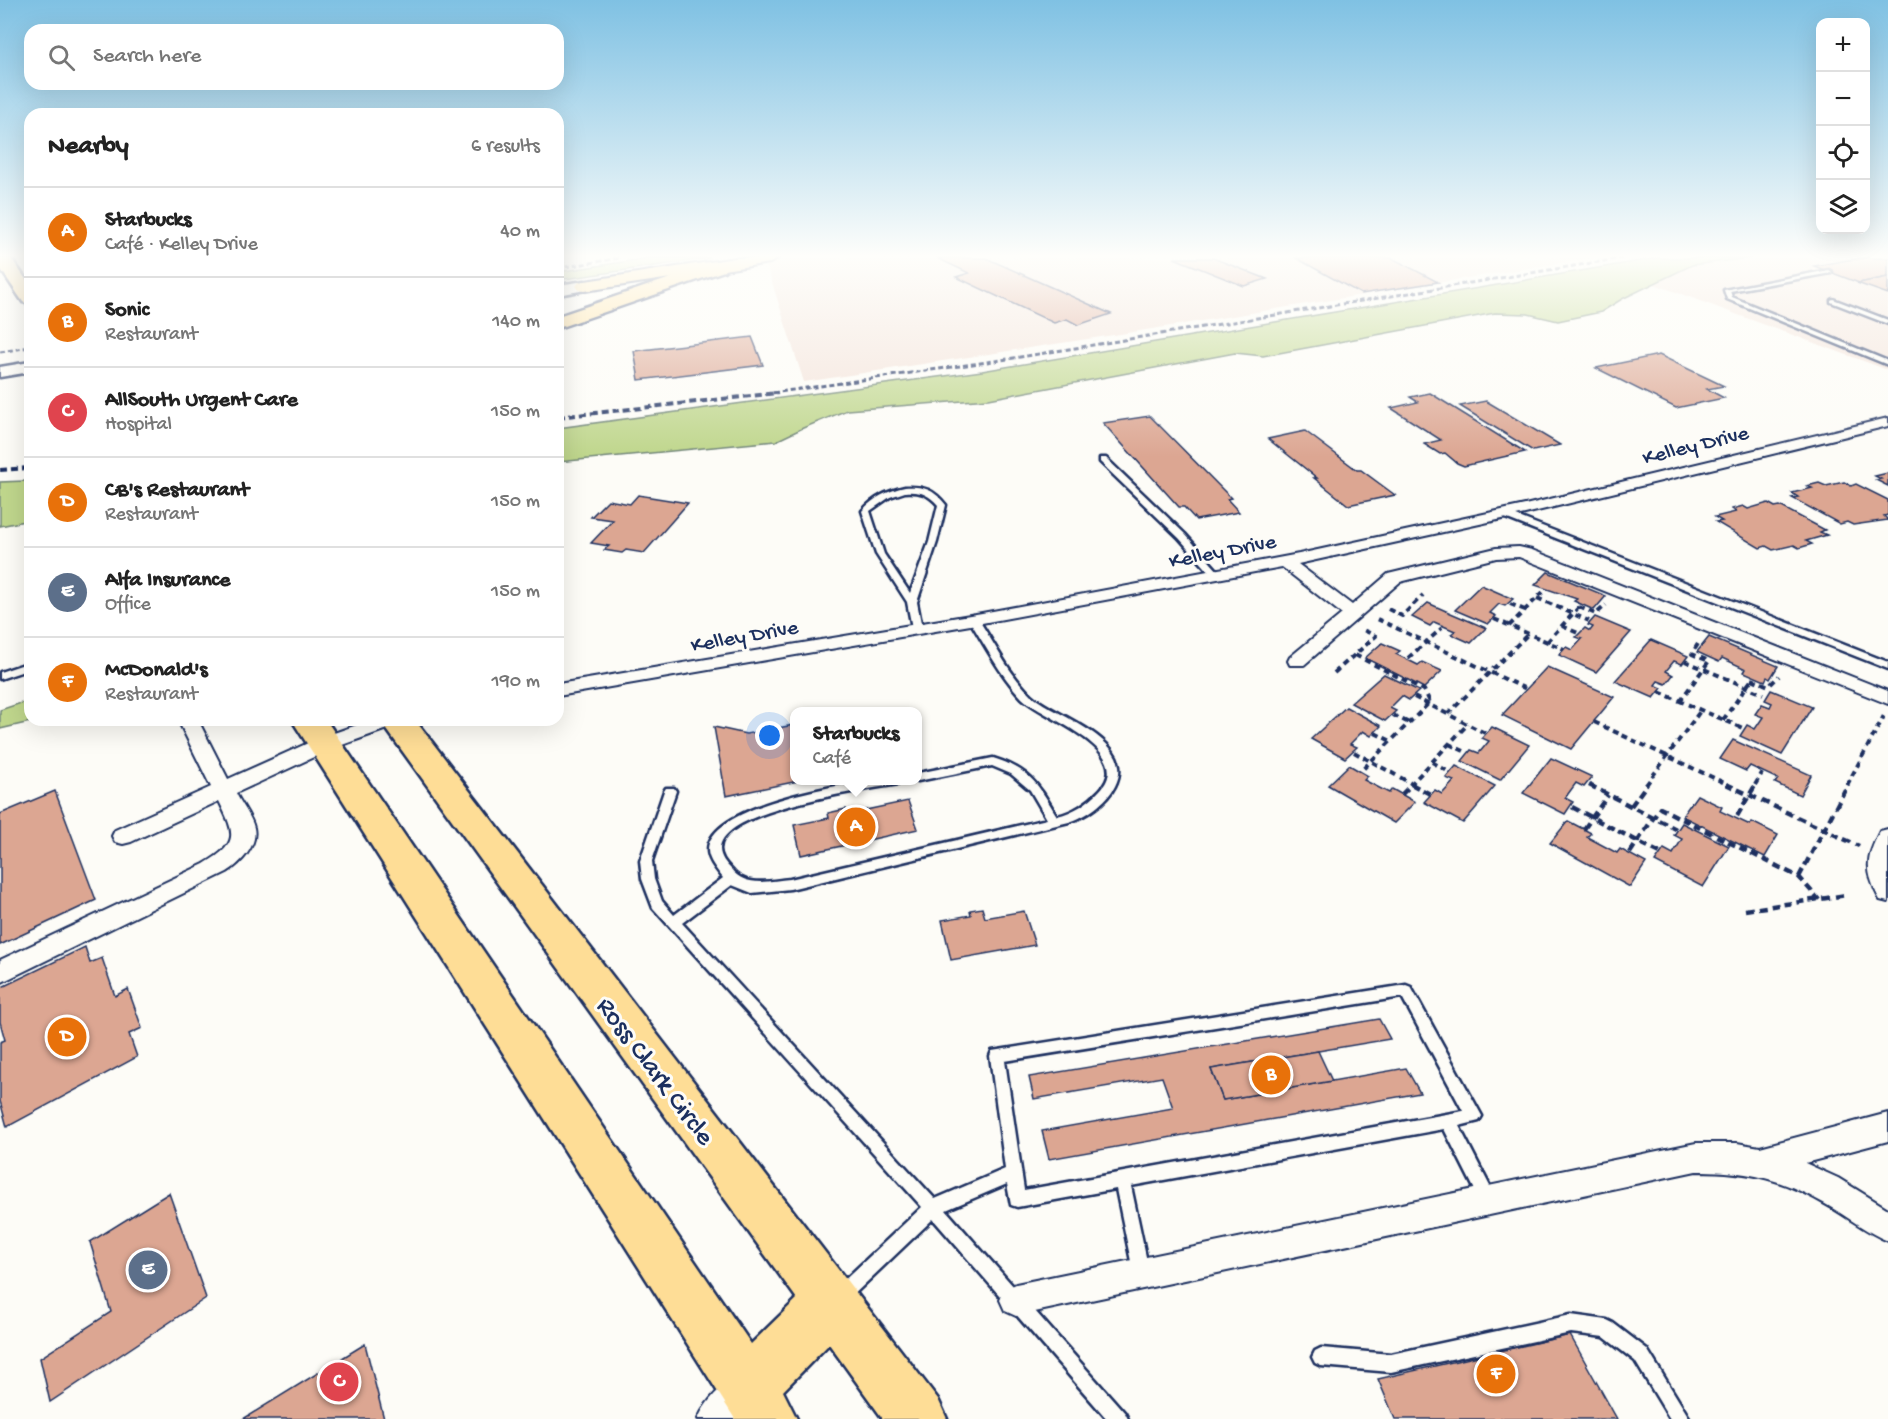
<!DOCTYPE html>
<html lang="en">
<head>
<meta charset="utf-8">
<style>
  :root { --surface:#fff; --page:#f2f2f2; --text:#222; --muted:#767676; --line:#e0e0e0; --accent:#c8321e }
  body { margin:0; font-family:"Gochi Hand",sans-serif; background:var(--page); color:var(--text) }
  .controls { position:absolute; right:18px; top:18px; display:grid; overflow:hidden; border-radius:12px; box-shadow:0 6px 24px #0002 }
  .controls button { width:54px; height:54px; display:grid; place-items:center; padding:0; border:0; border-bottom:2px solid var(--line); background:var(--surface); color:var(--text); font:30px sans-serif }
  .you { position:absolute; left:770px; top:736px; width:21px; height:21px; margin:-15px; border:4px solid #fff; border-radius:50%; background:#1a73e8; box-shadow:0 0 0 9px #1a73e833 }
  .badge { display:grid; place-items:center; width:39px; height:39px; border-radius:50%; background:var(--accent); color:#fff; font-size:20px; font-weight:700 }
  .pin { position:absolute; translate:-50% -50%; border:3px solid #fff; box-shadow:0 2px 6px #0006 }
  .popup { position:absolute; left:790px; top:707px; width:132px; height:78px; box-sizing:border-box; display:grid; place-content:center; border-radius:12px; background:var(--surface); filter:drop-shadow(0 2px 4px #0005); font-size:20px; white-space:nowrap; color:var(--muted) }
  .popup b { font-size:22px; color:var(--text) }
  .popup::after { content:''; position:absolute; left:50%; top:100%; margin-left:-12px; border:12px solid transparent; border-top-color:var(--surface) }
  .list { margin:0; padding:0; list-style:none }
  h2 { display:flex; justify-content:space-between; align-items:center; height:78px; margin:0; padding:0 24px; font-size:26px }
  h2 small { font-size:20px; font-weight:400; color:var(--muted) }
  .list li { display:grid; grid-template-columns:39px 1fr auto; gap:18px; align-items:center; box-sizing:border-box; height:90px; padding:0 24px; border-top:2px solid var(--line) }
  .list b { display:block; font-size:22px; white-space:nowrap }
  .list p { margin:0; font-size:20px; white-space:nowrap; color:var(--muted) }
  .list em { font-size:20px; font-style:normal; color:var(--muted) }
  .icon { flex:none; width:33px; height:33px; fill:none; stroke:currentColor; stroke-width:2; stroke-linecap:round; stroke-linejoin:round }
  .map { position:relative; flex:none; width:1888px; height:1419px; overflow:hidden }
  .search { position:absolute; background:var(--surface); box-shadow:0 6px 24px #0002; left:24px; top:24px; width:540px; height:66px; display:flex; align-items:center; gap:15px; box-sizing:border-box; padding:0 21px; border-radius:18px; color:var(--muted); font-size:22px }
  .panel { position:absolute; background:var(--surface); box-shadow:0 6px 24px #0002; left:24px; top:108px; width:540px; height:618px; border-radius:18px }
  .map>svg:first-child { display:block }
  .built { fill:#f3e2d9 }
  .green { fill:#bfd68c; stroke:#6d8275; stroke-width:1.5 }
  .building { fill:#dca692; stroke:#1b2f5e; stroke-width:1.5 }
  .lines { fill:none; stroke-linecap:round; stroke-linejoin:round }
  .lane-casing { stroke:#1b2f5e; stroke-width:5 }
  .street-casing { stroke:#1b2f5e; stroke-width:4 }
  .secondary-casing { stroke:#1b2f5e; stroke-width:5 }
  .primary-casing { stroke:#1b2f5e; stroke-width:4 }
  .highway-casing { stroke:#1b2f5e; stroke-width:5 }
  .path-far1 { stroke:#1b2f5e; stroke-width:4; stroke-dasharray:6 4.5; stroke-linecap:butt }
  .path { stroke:#1b2f5e; stroke-width:4.5; stroke-dasharray:8 5; stroke-linecap:butt }
  .lane { fill:#fdfcf7; fill-rule:evenodd }
  .street { fill:#fdfcf7; fill-rule:evenodd }
  .secondary { fill:#fdfcf7; fill-rule:evenodd }
  .primary { fill:#fedd96; fill-rule:evenodd }
  .highway { fill:#fedd96; fill-rule:evenodd }
  .rail-far1 { stroke:#1b2f5e; stroke-width:3; stroke-dasharray:5 3; stroke-linecap:butt }
  .rail { stroke:#1b2f5e; stroke-width:4; stroke-dasharray:7 4; stroke-linecap:butt }
  .labels { text-anchor:middle; stroke-width:6; stroke-linejoin:round; paint-order:stroke }
  .street-label { font-size:22px; fill:#1b2f5e; stroke:#fdfcf7 }
  .near-street-label { font-size:27px; fill:#1b2f5e; stroke:#fdfcf7 }
</style>
</head>
<body>
<div class="map">
<svg width="1888" height="1419" viewBox="0 0 1888 1419">
  <rect width="100%" height="100%" fill="#fdfcf7"/>
  <filter id="ink" filterUnits="userSpaceOnUse"><feTurbulence type="fractalNoise" baseFrequency=".0167" numOctaves="2"/><feDisplacementMap in="SourceGraphic" scale="12" xChannelSelector="R" yChannelSelector="G"/><feConvolveMatrix kernelMatrix="1 2 1 2 8 2 1 2 1" color-interpolation-filters="sRGB"/></filter>
  <g filter="url(#ink)">
    <g class="built">
      <polygon points="795,258 1592,258 1127,333 804,382 766,264"/>
      <polygon points="1751,258 1888,258 1888,370 1654,284 1692,265"/>
    </g>
    <g class="green">
      <polygon points="649,258 710,258 558,280 558,272"/>
      <polygon points="1658,258 1751,258 1692,265 1622,299 1601,312 1558,321 1528,314 1495,313 1263,356 1235,353 989,399 847,410 803,428 776,441 558,462 558,428 982,371"/>
      <polygon points="25,481 30,484 30,520 0,526 0,482"/>
      <polygon points="30,700 30,720 39,720 0,729 0,710"/>
    </g>
    <g class="building">
      <polygon points="937,258 986,258 1111,314 1078,325 1067,319 1054,323 956,277 969,273"/>
      <polygon points="1174,258 1213,258 1267,279 1244,286"/>
      <polygon points="1296,258 1392,258 1438,282 1361,294"/>
      <polygon points="1860,258 1888,258 1888,277 1859,283 1814,266"/>
      <polygon points="1888,277 1888,294 1857,283 1859,283"/>
      <polygon points="752,337 763,365 639,380 634,351"/>
      <polygon points="1659,355 1724,386 1707,389 1724,398 1676,408 1596,368"/>
      <polygon points="1430,393 1525,452 1464,466 1457,463 1445,453 1440,454 1424,444 1441,440 1391,408 1418,402 1410,397"/>
      <polygon points="1486,401 1560,445 1533,451 1460,406"/>
      <polygon points="1150,416 1231,498 1227,499 1239,512 1196,520 1184,507 1179,507 1103,423"/>
      <polygon points="1305,431 1357,470 1361,470 1395,495 1348,505 1314,478 1317,478 1268,439"/>
      <polygon points="1888,473 1888,486 1876,480 1881,479 1875,476"/>
      <polygon points="1844,482 1851,486 1856,484 1888,500 1888,515 1884,516 1888,520 1853,525 1847,522 1840,524 1792,498 1798,497 1792,493 1812,488 1807,486 1819,483 1826,486"/>
      <polygon points="638,495 688,503 644,553 626,550 622,553 604,550 609,546 591,543 613,520 591,517 608,500 630,504"/>
      <polygon points="1768,503 1775,507 1780,506 1825,530 1820,532 1827,535 1806,541 1812,544 1799,548 1794,545 1773,550 1766,546 1760,548 1716,522 1722,521 1715,517 1736,512 1732,509 1743,506 1748,509"/>
      <polygon points="1548,572 1606,596 1594,610 1574,601 1577,599 1535,585"/>
      <polygon points="1481,585 1513,599 1505,606 1499,604 1490,613 1496,616 1488,624 1455,610"/>
      <polygon points="1428,603 1446,611 1486,628 1471,643 1451,634 1455,631 1434,622 1430,626 1412,617"/>
      <polygon points="1595,617 1631,632 1596,672 1559,655 1566,647 1572,650 1582,639 1576,637 1585,628 1590,631 1593,627 1588,625"/>
      <polygon points="1709,637 1778,666 1770,679 1767,677 1765,681 1744,672 1746,669 1722,658 1719,662 1697,652"/>
      <polygon points="1651,640 1688,656 1682,664 1674,661 1666,671 1673,675 1666,684 1658,681 1655,685 1662,688 1654,698 1615,681"/>
      <polygon points="1382,643 1400,651 1396,654 1418,665 1422,662 1442,671 1424,688 1365,658"/>
      <polygon points="1547,667 1614,697 1571,749 1502,715"/>
      <polygon points="1384,674 1419,691 1409,700 1402,696 1390,708 1396,711 1385,721 1351,703"/>
      <polygon points="1771,690 1812,707 1782,755 1740,736 1747,725 1755,729 1763,717 1755,714 1762,704 1770,707 1772,703 1765,700"/>
      <polygon points="1346,707 1381,726 1371,736 1363,731 1350,744 1357,747 1345,758 1311,739"/>
      <polygon points="794,725 794,780 803,780 726,796 714,727 746,734"/>
      <polygon points="1492,727 1529,745 1500,780 1462,761 1471,750 1479,753 1489,741 1482,738"/>
      <polygon points="1733,740 1811,775 1800,795 1775,783 1778,779 1750,766 1746,771 1720,759"/>
      <polygon points="1551,758 1592,777 1584,787 1576,783 1565,798 1573,802 1565,814 1523,793"/>
      <polygon points="1349,765 1368,776 1364,780 1389,793 1392,789 1415,802 1394,823 1328,785"/>
      <polygon points="1456,766 1495,786 1463,823 1424,802 1435,790 1442,794 1454,781 1446,778"/>
      <polygon points="55,791 96,900 0,945 0,814"/>
      <polygon points="1697,795 1722,807 1720,811 1750,825 1752,822 1778,835 1765,857 1682,816"/>
      <polygon points="908,801 918,829 801,855 794,825 829,818 828,813 846,809 847,814"/>
      <polygon points="1568,821 1591,833 1587,837 1617,853 1620,849 1646,863 1630,887 1550,843"/>
      <polygon points="1682,823 1729,846 1703,887 1655,862 1664,849 1673,854 1682,839 1674,835"/>
      <polygon points="982,908 985,918 1024,911 1035,945 951,960 942,920 971,915 970,910"/>
      <polygon points="85,947 90,963 102,958 115,996 128,989 142,1028 129,1034 137,1057 7,1127 0,1101 0,1042 5,1040 0,1022 0,988"/>
      <polygon points="1379,1019 1390,1039 1211,1069 1223,1100 1406,1068 1420,1093 1049,1159 1042,1131 1173,1108 1162,1077 1034,1099 1029,1077"/>
      <polygon points="1318,1051 1332,1081 1223,1100 1211,1069"/>
      <polygon points="169,1193 206,1298 50,1402 40,1358 111,1312 90,1242"/>
      <polygon points="1570,1335 1617,1419 1395,1419 1378,1379"/>
      <polygon points="365,1344 384,1419 243,1419"/>
    </g>
    <g class="lines">
      <defs>
        <g id="lane">
          <polygon points="1829,270 1832,272 1831,273 1730,291 1732,297 1888,361 1888,365 1727,299 1724,290"/>
          <polygon points="1833,299 1888,320 1888,324 1831,302 1831,300"/>
          <polygon points="1100,458 1106,458 1185,534 1219,572 1220,574 1219,576 1213,576 1179,538 1100,462"/>
          <path d="M905 487C925 486 934 490 946 505L937 542 917 602 922 628 917 631 912 628 907 602 876 554 862 511C874 497 888 491 905 487ZM905 492C920 491 928 494 938 505L929 542 910 593 884 554 870 511 890 497Z"/>
          <polygon points="1500,512 1506,512 1888,662 1888,669 1500,516"/>
          <path d="M973 615 976 616C994 642 1008 673 1031 695 1055 717 1139 740 1115 786 1107 802 1086 817 1069 822L790 889 752 893 732 885 682 923 935 1199 1005 1169 990 1056 992 1051 1406 985 1411 987 1482 1116 1479 1121 1459 1126 1497 1200 1495 1206 1489 1208 1483 1206 1444 1129 1131 1186 1149 1271 1147 1277 1141 1279 1135 1277 1133 1271 1116 1189 1017 1207 1011 1205 1007 1184 946 1210 1125 1413 1128 1419H1107L933 1219 847 1301 841 1304 835 1301 832 1295 835 1289 922 1207 653 908 642 879 640 861 664 791 666 788H674L676 791 652 861 654 879 662 901 674 915 723 878C717 870 708 860 708 850 708 807 838 784 871 781 881 780 893 780 903 780L898 784C866 790 720 809 720 849 720 857 726 864 731 869 745 888 769 881 790 879L1047 819 1030 790 1011 774 992 766 918 781 916 780 918 773 993 758C1031 770 1038 784 1057 816 1073 813 1089 802 1100 790 1138 750 1042 718 1022 698 1000 675 985 645 968 618ZM1402 997 1463 1111 1024 1190 1005 1061Z"/>
          <polygon points="30,662 30,669 0,679 0,672"/>
          <polygon points="1571,1315 1607,1320 1613,1323 1647,1349 1690,1419 1670,1419 1635,1361 1604,1337 1571,1333 1391,1372 1321,1366 1315,1363 1312,1357 1315,1351 1321,1348 1391,1354"/>
        </g>
        <g id="street">
          <polygon points="1888,418 1888,426 1525,514 1298,564 1352,605 1388,574 1496,548 1519,547 1532,550 1888,691 1888,704 1519,557 1496,558 1400,582 1304,665 1290,665 1288,661 1290,657 1342,614 1282,567 982,623 558,696 558,684 982,613 1299,554 1525,505"/>
          <path d="M178 720H198L228 779 317 739 371 720H401L398 725 331 749 236 793C241 804 252 817 254 828 258 846 240 864 227 872L0 983V960L204 864C240 843 235 834 219 801L131 842 123 844 115 842 112 836 115 830 211 787Z"/>
          <path d="M1888 829V902L1880 900C1865 872 1865 859 1880 831Z"/>
          <path d="M1888 1113V1141L1805 1163 1838 1178 1888 1209V1241C1868 1233 1851 1219 1832 1208 1783 1179 1753 1171 1696 1171L1016 1316 1005 1311 1000 1300 1005 1289 1016 1284 1696 1143H1737L1760 1147Z"/>
          <path d="M745 1372 757 1377 762 1389 757 1401 739 1419H698C706 1400 726 1380 745 1372Z"/>
        </g>
        <g id="secondary">
          <polygon points="585,281 593,286 591,289 558,295 558,285"/>
          <polygon points="30,362 30,372 0,377 0,367"/>
        </g>
        <polygon id="primary" points="735,258 778,258 770,263 585,291 579,290 576,286 579,282 585,281"/>
        <g id="highway">
          <polygon points="0,258 11,258 30,285 30,304 23,302 0,268"/>
          <polygon points="718,262 724,263 727,267 724,271 558,328 558,316"/>
          <polygon points="292,720 326,720 751,1344 797,1299 380,720 415,720 938,1399 947,1419 883,1419 829,1344 783,1391 797,1419 735,1419"/>
        </g>
      </defs>
      <use href="#lane" class="lane-casing"/>
      <use href="#street" class="street-casing"/>
      <use href="#secondary" class="secondary-casing"/>
      <use href="#primary" class="primary-casing"/>
      <use href="#highway" class="highway-casing"/>
      <g class="path-far1">
        <polyline points="1537,598 1589,621"/>
        <polyline points="1510,604 1525,610"/>
        <polyline points="1579,607 1596,614 1606,605"/>
        <polyline points="1388,609 1402,616 1423,595"/>
        <polyline points="1377,619 1526,689"/>
        <polyline points="1494,619 1564,649"/>
        <polyline points="1509,626 1545,590"/>
        <polyline points="1562,626 1578,633"/>
        <polyline points="1547,642 1579,607"/>
        <polyline points="1355,655 1424,690 1430,702 1361,771"/>
        <polyline points="1408,658 1442,628"/>
        <polyline points="1685,661 1763,694"/>
        <polyline points="1334,673 1376,636 1363,630"/>
        <polyline points="1752,679 1769,686 1779,676"/>
        <polyline points="1659,692 1745,729"/>
        <polyline points="1414,697 1485,733"/>
        <polyline points="1680,701 1709,661 1692,654 1699,642"/>
        <polyline points="1448,714 1528,634"/>
        <polyline points="1393,715 1409,723"/>
        <polyline points="1723,720 1752,679"/>
        <polyline points="1594,722 1729,785"/>
        <polyline points="1375,733 1391,741"/>
        <polyline points="1449,744 1468,753"/>
        <polyline points="1354,752 1414,785"/>
        <polyline points="1432,762 1449,772"/>
        <polyline points="1410,785 1468,724"/>
        <polyline points="1646,785 1701,710"/>
        <polyline points="1755,785 1762,773"/>
        <polyline points="1847,785 1883,718 1881,717"/>
      </g>
      <g class="path">
        <polyline points="1411,784 1430,794"/>
        <polyline points="1726,784 1859,846"/>
        <polyline points="1589,785 1676,829"/>
        <polyline points="1402,794 1412,784"/>
        <polyline points="1631,806 1647,784"/>
        <polyline points="1572,807 1660,853"/>
        <polyline points="1737,816 1756,784"/>
        <polyline points="1584,829 1608,795"/>
        <polyline points="1630,853 1660,808 1799,877 1819,900"/>
        <polyline points="1799,877 1848,784"/>
        <polyline points="1745,910 1847,895"/>
      </g>
      <use href="#lane" class="lane"/>
      <use href="#street" class="street"/>
      <use href="#secondary" class="secondary"/>
      <use href="#primary" class="primary"/>
      <use href="#highway" class="highway"/>
      <g class="rail-far1">
        <polyline points="558,268 620,258"/>
        <polyline points="0,352 30,347"/>
        <polyline points="765,394 1008,359 1622,258"/>
      </g>
      <g class="rail">
        <polyline points="558,417 778,393"/>
        <polyline points="0,470 30,468"/>
      </g>
    </g>
  </g>
  <linearGradient id="sky" x2="0" y2="1"><stop stop-color="#7fc1e3"/><stop offset="0.56" stop-color="#fefefb"/><stop offset="1" stop-color="#fefefb" stop-opacity="0"/></linearGradient>
  <rect width="1888" height="457" fill="url(#sky)"/>
  <g class="labels">
    <g class="street-label">
      <text transform="translate(1695 443) rotate(-14)" y="8">Kelley Drive</text>
      <text transform="translate(1222 549) rotate(-11)" y="8">Kelley Drive</text>
      <text transform="translate(744 634) rotate(-10)" y="8">Kelley Drive</text>
    </g>
    <g class="near-street-label">
      <text transform="translate(657 1070) rotate(53)" y="9">Ross Clark Circle</text>
    </g>
  </g>
</svg>
<div class="controls">
<button>+</button>
<button>−</button>
<button><svg class="icon" aria-label="locate" viewBox="0 0 24 24"><circle cx="12" cy="12" r="6"/><path d="M12 2v4M12 18v4M2 12h4M18 12h4"/></svg></button>
<button><svg class="icon" aria-label="layers" viewBox="0 0 24 24"><path d="M12 4l9 5-9 5-9-5zM3 14l9 5 9-5"/></svg></button>
</div>
<div class="you"></div>
<div class="pin badge" style="left:856px;top:827px;background:#e8710a">A</div>
<div class="popup"><b>Starbucks</b>Café</div>
<div class="pin badge" style="left:1271px;top:1075px;background:#e8710a">B</div>
<div class="pin badge" style="left:339px;top:1382px;background:#e0444e">C</div>
<div class="pin badge" style="left:67px;top:1037px;background:#e8710a">D</div>
<div class="pin badge" style="left:148px;top:1270px;background:#5c6f8a">E</div>
<div class="pin badge" style="left:1496px;top:1374px;background:#e8710a">F</div>
<div class="search"><svg class="icon" aria-label="search" viewBox="0 0 24 24"><circle cx="10" cy="10" r="6"/><path d="M15 15l6 6"/></svg>Search here</div>
<section class="panel">
<h2>Nearby<small>6 results</small></h2>
<ul class="list">
<li><span class="badge" style="background:#e8710a">A</span><div><b>Starbucks</b><p>Café · Kelley Drive</p></div><em>40 m</em></li>
<li><span class="badge" style="background:#e8710a">B</span><div><b>Sonic</b><p>Restaurant</p></div><em>140 m</em></li>
<li><span class="badge" style="background:#e0444e">C</span><div><b>AllSouth Urgent Care</b><p>Hospital</p></div><em>150 m</em></li>
<li><span class="badge" style="background:#e8710a">D</span><div><b>CB's Restaurant</b><p>Restaurant</p></div><em>150 m</em></li>
<li><span class="badge" style="background:#5c6f8a">E</span><div><b>Alfa Insurance</b><p>Office</p></div><em>150 m</em></li>
<li><span class="badge" style="background:#e8710a">F</span><div><b>McDonald's</b><p>Restaurant</p></div><em>190 m</em></li>
</ul>
</section>
</div>
</body>
</html>
